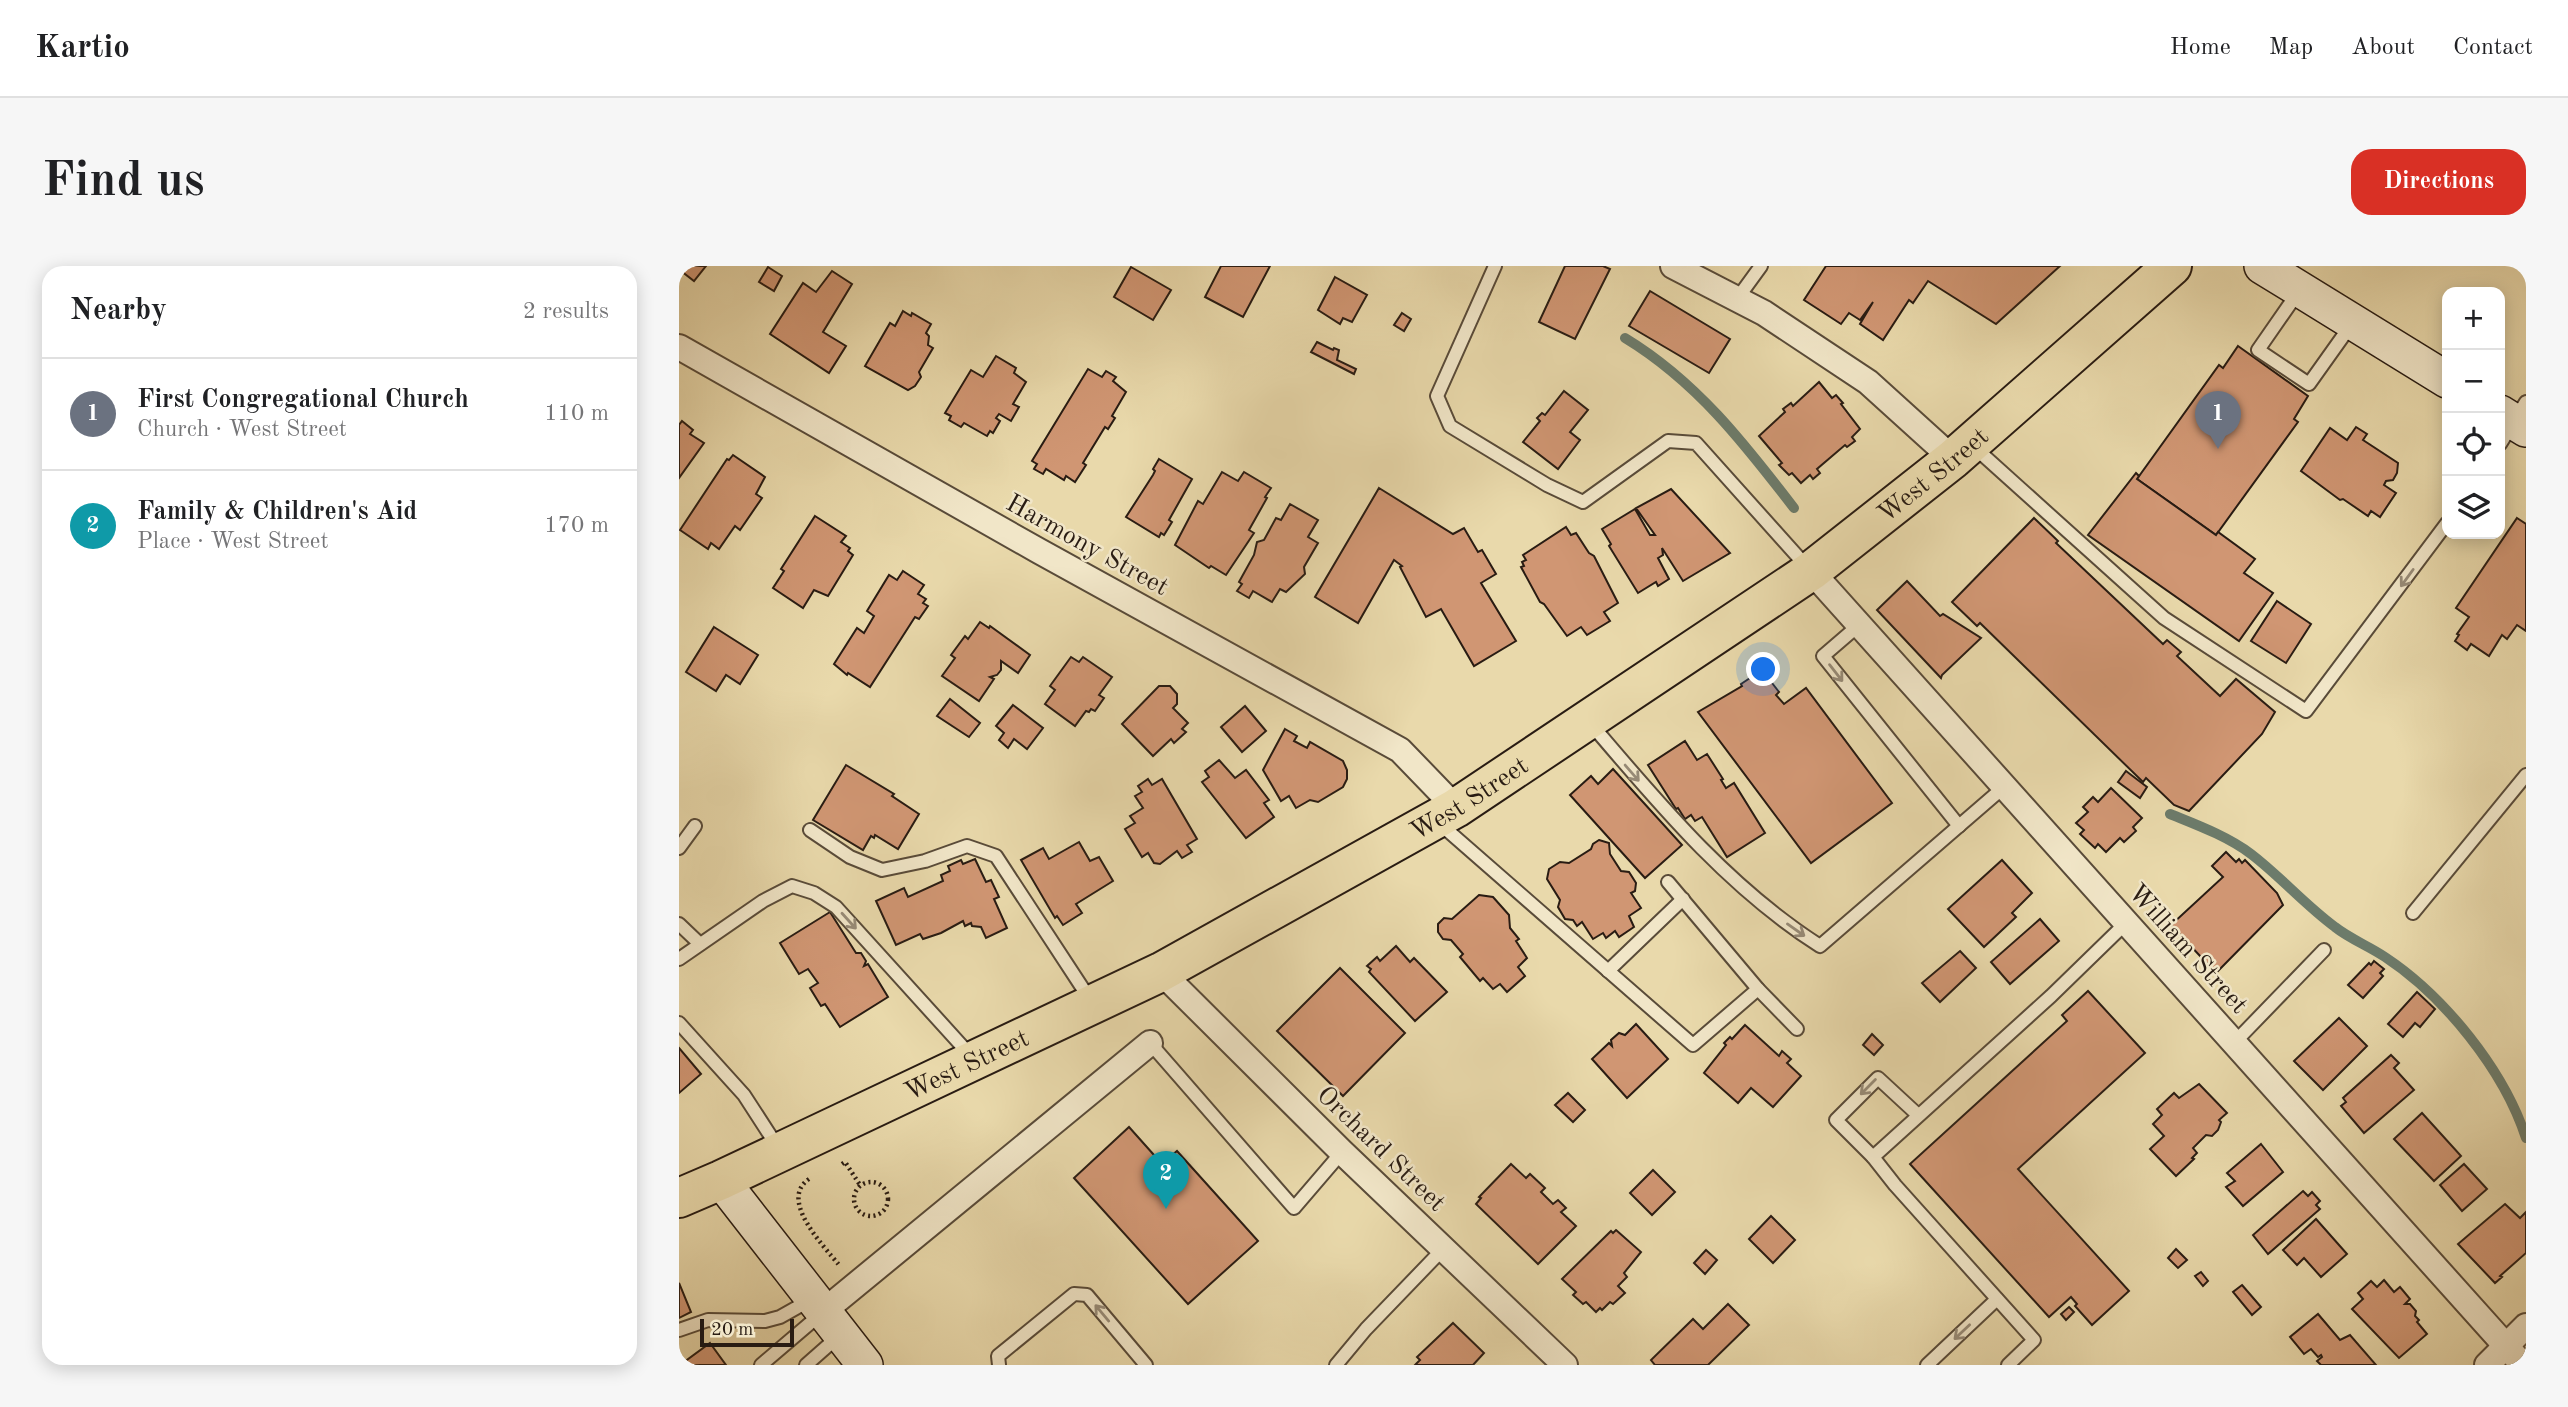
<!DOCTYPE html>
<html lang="en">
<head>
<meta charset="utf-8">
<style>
  :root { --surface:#fff; --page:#f6f6f6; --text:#202124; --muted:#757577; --line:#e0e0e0; --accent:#d93025 }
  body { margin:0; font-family:"Old Standard TT",serif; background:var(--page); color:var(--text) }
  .controls { position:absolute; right:21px; top:21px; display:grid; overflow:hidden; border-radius:14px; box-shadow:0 4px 18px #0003 }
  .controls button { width:63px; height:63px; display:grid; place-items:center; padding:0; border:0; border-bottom:2px solid var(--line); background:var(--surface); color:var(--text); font:35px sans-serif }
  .scale { position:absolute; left:21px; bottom:18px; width:94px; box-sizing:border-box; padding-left:7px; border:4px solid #291c13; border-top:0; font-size:19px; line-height:24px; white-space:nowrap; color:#291c13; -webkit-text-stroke:5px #f1e6c8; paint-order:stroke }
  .you { position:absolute; left:1085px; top:404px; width:24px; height:24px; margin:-18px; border:5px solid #fff; border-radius:50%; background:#1a73e8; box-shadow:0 0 0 10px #1a73e833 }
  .badge { display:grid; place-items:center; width:46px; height:46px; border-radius:50%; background:var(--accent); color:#fff; font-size:23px; font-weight:700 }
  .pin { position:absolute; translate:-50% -58px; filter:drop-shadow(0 2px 4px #0008) }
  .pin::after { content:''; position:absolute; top:37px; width:24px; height:21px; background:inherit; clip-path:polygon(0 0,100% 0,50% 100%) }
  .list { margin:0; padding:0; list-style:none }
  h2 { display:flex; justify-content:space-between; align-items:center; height:91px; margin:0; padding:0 28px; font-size:30px }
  h2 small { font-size:23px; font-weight:400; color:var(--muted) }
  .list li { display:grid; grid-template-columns:46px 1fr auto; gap:21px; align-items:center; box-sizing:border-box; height:112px; padding:0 28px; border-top:2px solid var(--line) }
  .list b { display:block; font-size:26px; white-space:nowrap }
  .list p { margin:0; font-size:23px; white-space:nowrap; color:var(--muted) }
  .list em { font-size:23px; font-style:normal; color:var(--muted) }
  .icon { flex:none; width:38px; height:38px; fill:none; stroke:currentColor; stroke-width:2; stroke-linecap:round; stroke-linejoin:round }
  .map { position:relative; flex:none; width:1847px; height:1099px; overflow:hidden; border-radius:21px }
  header { display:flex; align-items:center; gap:42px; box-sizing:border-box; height:98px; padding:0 35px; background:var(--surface); border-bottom:2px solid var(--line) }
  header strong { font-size:33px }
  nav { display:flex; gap:38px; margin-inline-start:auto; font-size:24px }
  .intro { display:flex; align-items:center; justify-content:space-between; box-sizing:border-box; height:168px; padding:0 42px }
  h1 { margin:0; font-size:49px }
  .button { padding:18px 32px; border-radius:21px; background:var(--accent); color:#fff; font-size:24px; font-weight:700 }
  main { display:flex; gap:42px; padding:0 42px }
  aside { flex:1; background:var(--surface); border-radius:21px; box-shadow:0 4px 18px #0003 }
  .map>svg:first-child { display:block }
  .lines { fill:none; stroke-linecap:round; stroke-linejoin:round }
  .stream { stroke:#6c7b6b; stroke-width:10 }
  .building { fill:#d09673; stroke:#291c13; stroke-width:2 }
  .lane-casing { stroke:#594b39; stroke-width:16 }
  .street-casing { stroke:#594b39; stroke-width:28 }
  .secondary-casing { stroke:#291c13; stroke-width:38 }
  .primary-casing { stroke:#291c13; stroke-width:42 }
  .path { stroke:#291c13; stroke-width:4.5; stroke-dasharray:2 3.5; stroke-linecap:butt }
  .lane { stroke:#f1e6c8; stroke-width:12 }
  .street { stroke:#f1e6c8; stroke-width:24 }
  .secondary { stroke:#f1e6c8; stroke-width:35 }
  .primary { stroke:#e9d9ab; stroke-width:38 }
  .oneway { stroke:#978b77 }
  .labels { text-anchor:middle; stroke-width:5; stroke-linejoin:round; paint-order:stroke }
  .street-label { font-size:26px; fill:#291c13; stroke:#f1e6c8 }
</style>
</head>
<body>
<header>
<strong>Kartio</strong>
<nav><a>Home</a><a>Map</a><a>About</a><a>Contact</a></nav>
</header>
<div class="intro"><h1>Find us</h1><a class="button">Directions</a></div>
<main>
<aside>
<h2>Nearby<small>2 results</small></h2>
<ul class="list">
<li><span class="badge" style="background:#6b7280">1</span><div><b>First Congregational Church</b><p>Church · West Street</p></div><em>110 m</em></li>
<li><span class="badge" style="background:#0f9aa8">2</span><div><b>Family &amp; Children's Aid</b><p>Place · West Street</p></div><em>170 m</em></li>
</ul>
</aside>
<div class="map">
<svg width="1847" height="1099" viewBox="0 0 1847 1099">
  <rect width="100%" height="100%" fill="#e9d9ab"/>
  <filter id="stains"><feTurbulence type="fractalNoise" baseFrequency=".00286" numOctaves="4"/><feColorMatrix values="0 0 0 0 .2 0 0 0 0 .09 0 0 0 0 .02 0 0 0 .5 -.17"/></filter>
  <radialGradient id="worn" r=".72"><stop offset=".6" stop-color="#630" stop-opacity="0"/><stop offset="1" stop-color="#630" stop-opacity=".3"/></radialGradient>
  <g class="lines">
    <g class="stream">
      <path d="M946 72C1017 115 1065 177 1115 242"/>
      <path d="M1491 548C1518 559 1548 570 1572 588 1601 610 1626 639 1656 661 1671 673 1690 680 1706 691 1765 730 1825 804 1847 872"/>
    </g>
  </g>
  <g class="building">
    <polygon points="0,0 27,0 15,15 2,5 0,8"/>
    <polygon points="542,0 591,0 564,51 526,31"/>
    <polygon points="886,0 924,0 931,3 896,73 860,56"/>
    <polygon points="1147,0 1381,0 1317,58 1249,15 1234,37 1230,34 1204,74 1181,58 1194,36 1181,54 1170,47 1162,58 1125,34"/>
    <polygon points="89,1 103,10 95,25 80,16"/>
    <polygon points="452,1 492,24 474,54 435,31"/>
    <polygon points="153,5 173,18 144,66 167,80 150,107 91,68 124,17 137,26"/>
    <polygon points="656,11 688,29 673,56 664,52 661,58 639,44"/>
    <polygon points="971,25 1051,73 1030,107 950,60"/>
    <polygon points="224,45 232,50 233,47 252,58 247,67 250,70 249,79 254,82 240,106 242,111 236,120 229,124 186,100 211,57 216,60"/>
    <polygon points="723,47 732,53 725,65 715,59"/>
    <polygon points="638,76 654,84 655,82 660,84 658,94 677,103 675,108 632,86"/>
    <polygon points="1559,80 1629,130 1615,153 1619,156 1537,269 1458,213 1540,99 1544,102"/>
    <polygon points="317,90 337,102 335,107 347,116 334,138 340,141 332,155 320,148 317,152 321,155 314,167 311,165 308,170 285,157 282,161 270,154 272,150 266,147 292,104 304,111"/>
    <polygon points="409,103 423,111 427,105 437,111 434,115 447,126 433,150 436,152 429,163 426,161 404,197 407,199 396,216 387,210 385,214 367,203 364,208 355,203 358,198 353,195"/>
    <polygon points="1140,116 1153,132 1157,129 1164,137 1162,138 1181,163 1173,171 1176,175 1168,181 1166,179 1138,203 1141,207 1134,213 1131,209 1122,217 1113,207 1110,209 1100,199 1103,197 1080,170 1106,146 1104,143 1112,137 1114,140"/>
    <polygon points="885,125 909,144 891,166 901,174 879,203 844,176 861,155 858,152 863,147 866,149"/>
    <polygon points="3,155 14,164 11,168 25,177 0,212 0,159"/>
    <polygon points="1677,161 1688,168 1684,174 1719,197 1718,207 1714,214 1707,215 1705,219 1717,227 1701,251 1692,245 1689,250 1664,233 1661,234 1622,205 1651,162 1668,174"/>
    <polygon points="54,189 86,211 77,228 83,232 61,264 56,260 40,283 32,277 29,283 1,264 48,193 50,194"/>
    <polygon points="480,193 513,213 490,254 493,256 485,269 482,267 480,271 447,251 474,209 476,205 474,203"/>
    <polygon points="543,206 559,215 565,206 592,222 586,231 588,232 570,264 575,267 547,309 532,300 530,302 496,279 519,235 524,238"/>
    <polygon points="1457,207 1460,210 1458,213 1537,269 1539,266 1576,293 1565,307 1594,327 1560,375 1409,269"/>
    <polygon points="700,222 774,268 785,262 799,286 803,284 817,308 802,317 837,375 795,400 762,343 747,351 721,301 723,300 715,294 679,357 636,331"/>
    <polygon points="992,223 1051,287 1004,315 983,282 984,289 979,292 990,313 979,320 977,316 959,327 930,280 932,278 923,263 956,243 971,269 976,269 957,242"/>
    <polygon points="611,238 639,254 629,271 639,277 625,301 626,308 607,326 601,323 593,336 574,325 570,332 558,325 563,318 560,316 575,289 578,276 585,274 597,252 602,254"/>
    <polygon points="136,250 167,270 162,276 171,282 169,285 174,289 149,330 135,324 124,342 94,322 105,305 102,303"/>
    <polygon points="1355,252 1379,275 1377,277 1484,378 1488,374 1502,386 1498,390 1541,430 1557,413 1596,446 1583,468 1510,545 1495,539 1467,512 1464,516 1301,357 1298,360 1273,336"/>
    <polygon points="1838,252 1847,258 1847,365 1838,359 1828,373 1823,369 1810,390 1792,378 1788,384 1776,375 1780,369 1778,368 1790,351 1777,342"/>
    <polygon points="887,261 892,269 897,267 910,287 915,290 939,337 925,346 931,355 908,369 902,361 888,370 865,338 861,336 842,301 845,300 843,296 847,294 844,289"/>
    <polygon points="224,305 245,319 239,328 247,333 244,337 249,340 240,353 236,351 191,421 169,407 168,409 155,398 178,362 185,367 195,350 188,345 210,309 218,314"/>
    <polygon points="1228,315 1261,350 1264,348 1302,372 1263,409 1262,412 1198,344"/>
    <polygon points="1598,335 1632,358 1607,397 1572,375"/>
    <polygon points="301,356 310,362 311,360 351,389 339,407 322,395 322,404 318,409 311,411 315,413 300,435 263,410 276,392 272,389 286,370 289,373"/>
    <polygon points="35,361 79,389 61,418 47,409 37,425 7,406"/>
    <polygon points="392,391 400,396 404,391 433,411 420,429 425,432 416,445 412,443 410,446 407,445 396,460 366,438 376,424 371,420"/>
    <polygon points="1083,404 1100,426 1097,429 1105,438 1127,422 1213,537 1132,597 1019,446 1063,420 1062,418"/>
    <polygon points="480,420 491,420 498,428 498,438 494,442 509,457 503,463 507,466 495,477 492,473 474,490 443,458"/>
    <polygon points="271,433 301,457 290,471 258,450"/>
    <polygon points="334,439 364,462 348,483 335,473 329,482 320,474 325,467 317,460"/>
    <polygon points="566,440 587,465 563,486 542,461"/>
    <polygon points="606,463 618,470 615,475 628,482 631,476 664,495 668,504 668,513 664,521 639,536 631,534 617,542 610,530 602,535 584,504"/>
    <polygon points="1006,475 1018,494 1028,488 1044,513 1042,514 1047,522 1055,517 1086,567 1048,591 1023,551 1016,555 1012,549 1006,553 999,542 997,543 969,499"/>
    <polygon points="540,494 556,512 567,504 590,534 585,537 595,551 567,572 523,516 530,511 526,505"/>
    <polygon points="167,499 215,528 213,530 240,548 219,583 196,569 195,572 192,570 184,584 134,554"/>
    <polygon points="934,503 1003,579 966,612 891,529 912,510 919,518"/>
    <polygon points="1447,505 1468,521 1461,532 1439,516"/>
    <polygon points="469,513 473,519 483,513 518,573 508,579 513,586 503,592 498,585 481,598 475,597 469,587 463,591 446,563 456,557 451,550 464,542 456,530 463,526 459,520"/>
    <polygon points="1432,522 1463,552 1454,561 1457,565 1445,576 1441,572 1427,586 1419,578 1416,582 1401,568 1405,564 1397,557 1409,546 1404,541 1414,531 1419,536"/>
    <polygon points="920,574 930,577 931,588 942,605 950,606 957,617 956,625 952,627 962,642 950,650 955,661 940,671 936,665 927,672 924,667 914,673 903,656 898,660 894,654 886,653 879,641 881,634 868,613 870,603 881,596 890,597 912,583 914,578"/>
    <polygon points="400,576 411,595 420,591 434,615 397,638 403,647 384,659 378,650 376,652 342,594 364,582 370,593"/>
    <polygon points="1547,586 1557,596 1560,593 1563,597 1566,594 1598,627 1604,639 1537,707 1492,659 1544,611 1533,600"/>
    <polygon points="296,593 307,616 312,614 320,631 315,633 328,662 307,672 302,661 293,660 292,657 286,660 284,655 262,667 244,673 241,668 217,679 197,635 225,622 229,631 264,615 262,609 271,605 269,600 282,594 284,598"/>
    <polygon points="1323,594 1353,627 1333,647 1337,651 1305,681 1269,643"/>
    <polygon points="800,629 814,631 830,649 831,662 840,673 837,675 848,692 839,701 846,710 828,726 821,718 814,723 804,712 801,715 781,691 784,688 772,674 764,673 759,666 759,658 765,652 773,653"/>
    <polygon points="151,646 177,687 182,687 187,695 185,700 189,698 209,731 161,761 146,738 142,740 131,722 139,717 129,703 120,708 101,677"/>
    <polygon points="1361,653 1380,675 1331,718 1312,696"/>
    <polygon points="717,680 731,696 735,692 768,726 736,755 690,706 692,703 688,700 698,691 701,695"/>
    <polygon points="1281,685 1297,702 1261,736 1243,717"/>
    <polygon points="1695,695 1705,703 1701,707 1704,710 1684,732 1669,719 1690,697 1692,699"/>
    <polygon points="661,702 726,767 664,830 598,765"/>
    <polygon points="1409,725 1466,787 1339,903 1450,1025 1413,1059 1396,1040 1398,1038 1392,1031 1370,1051 1231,898 1388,755 1383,749"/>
    <polygon points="1738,726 1756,743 1741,761 1736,757 1724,771 1709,758"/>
    <polygon points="1660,752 1688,780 1644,824 1615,795"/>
    <polygon points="957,758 989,793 948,832 913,793 930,777 933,780 932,774 940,767 946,769"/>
    <polygon points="1066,759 1100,790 1103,785 1112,793 1108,797 1122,810 1094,841 1072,822 1059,837 1025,807 1047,779 1045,777 1051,771 1053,773"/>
    <polygon points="1193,768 1204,779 1195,789 1184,779"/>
    <polygon points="0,782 22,808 0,827"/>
    <polygon points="1712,789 1720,797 1715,802 1735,824 1685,867 1662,840 1667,836 1664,832"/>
    <polygon points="1520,818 1548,847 1540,854 1542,856 1539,864 1533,870 1527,869 1514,882 1518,887 1513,892 1515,893 1497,910 1471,883 1485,870 1474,858 1483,849 1478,843 1495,827 1500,832"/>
    <polygon points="889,827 906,844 894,856 876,839"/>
    <polygon points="1743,847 1782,890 1755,915 1715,873"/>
    <polygon points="450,861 483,898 498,885 579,975 509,1038 395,912"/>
    <polygon points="1582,878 1604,906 1564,940 1547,921 1556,915 1548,907"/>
    <polygon points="832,898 847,912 851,908 866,922 862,926 874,938 879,934 887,942 882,946 897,960 859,998 797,938 802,932 800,931"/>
    <polygon points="1785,898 1808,923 1783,945 1761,919"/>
    <polygon points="974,904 996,926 973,949 951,927"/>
    <polygon points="1624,925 1629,930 1633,926 1641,935 1637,939 1641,943 1589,988 1574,969"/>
    <polygon points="1826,938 1841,952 1847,946 1847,987 1821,1010 1823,1011 1816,1017 1779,978"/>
    <polygon points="1092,950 1116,974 1094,997 1070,973"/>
    <polygon points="1637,953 1668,988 1642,1011 1625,992 1618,999 1604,984"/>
    <polygon points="937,964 962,986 945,1007 948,1011 939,1020 946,1027 934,1038 931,1036 923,1044 921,1042 917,1046 907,1036 904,1038 894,1029 897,1026 883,1013 932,965 934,967"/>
    <polygon points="1497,983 1508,994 1499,1002 1489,992"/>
    <polygon points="1027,984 1038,994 1026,1008 1015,997"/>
    <polygon points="1522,1006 1529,1015 1524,1020 1516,1010"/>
    <polygon points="1705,1014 1715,1026 1721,1021 1731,1033 1726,1038 1731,1038 1737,1045 1736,1050 1740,1054 1738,1056 1748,1068 1720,1092 1673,1043 1684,1033 1679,1027 1692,1015 1698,1021"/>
    <polygon points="0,1017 12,1046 0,1052"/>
    <polygon points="1563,1019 1582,1041 1573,1049 1554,1026"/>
    <polygon points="1049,1038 1070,1059 1029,1099 976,1099 972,1094 1014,1053 1024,1063"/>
    <polygon points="1390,1041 1395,1046 1387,1054 1382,1048"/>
    <polygon points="1639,1048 1661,1074 1671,1069 1697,1099 1642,1099 1638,1095 1643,1091 1642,1089 1639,1091 1632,1083 1625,1088 1611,1071"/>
    <polygon points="774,1057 805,1087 794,1099 736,1099 741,1094 738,1091"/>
    <polygon points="31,1077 47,1099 1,1099"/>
  </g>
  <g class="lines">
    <defs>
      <g id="lane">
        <polyline points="816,0 758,130 771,160 868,219 904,236 989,175 1017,177 1129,302"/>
        <polyline points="1620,25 1579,84 1630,118 1672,59"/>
        <polyline points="1058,33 1082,0"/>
        <polyline points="1821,178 1847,136"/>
        <polyline points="1294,180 1485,352 1627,445 1768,257"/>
        <polyline points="1180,359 1144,390 1280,560"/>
        <path d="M912 458C981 539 1050 622 1141 680L1325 521"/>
        <polyline points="760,557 1014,779 1079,723 989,616"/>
        <polyline points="131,564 171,591 203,604 246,595 288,580 317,590 412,735"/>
        <polyline points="0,582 16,560"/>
        <polyline points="1734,647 1847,509"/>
        <polyline points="0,658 21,678"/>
        <polyline points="0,693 84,635 113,620 135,627 157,641 292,790"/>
        <polyline points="929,705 1004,633"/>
        <polyline points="1079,723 1118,763"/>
        <polyline points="0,757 65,829 100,883"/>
        <polyline points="471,777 615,942 663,886"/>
        <polyline points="1555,777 1645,684"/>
        <polyline points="1194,891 1157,854 1199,812 1239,849"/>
        <polyline points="0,1064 29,1054 86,1055 101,1051 133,1033"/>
        <polyline points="82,1099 143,1047"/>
        <polyline points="127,1099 161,1069"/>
        <polyline points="320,1099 319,1090 395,1028 408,1029 467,1099"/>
        <polyline points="657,1099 687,1063 765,982"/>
        <polyline points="1248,1099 1318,1033"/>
        <polyline points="1329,1099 1355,1074 1216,919 1194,891 1372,730 1447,657"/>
      </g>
      <g id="street">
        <polyline points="994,0 1085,47 1189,116 1274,193"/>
        <polyline points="0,81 360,285 721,484 777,542"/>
        <polyline points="1132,305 1844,1099"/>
        <polyline points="482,706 663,886 886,1099"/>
        <polyline points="145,1045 471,777"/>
        <polyline points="1808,1099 1847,1060"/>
      </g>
      <g id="secondary">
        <polyline points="1583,0 1768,114"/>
        <polyline points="1821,147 1847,163"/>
        <polyline points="42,914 186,1099"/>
      </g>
      <g id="primary">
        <path id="s1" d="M0 932 42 914 482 706 777 542 1132 305 1274 193 1493 0"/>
      </g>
    </defs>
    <use href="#lane" class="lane-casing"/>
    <use href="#street" class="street-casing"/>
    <use href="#secondary" class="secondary-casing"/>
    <use href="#primary" class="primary-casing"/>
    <g class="path">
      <polyline points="163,898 166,896 181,919"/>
      <path d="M130 913C99 934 145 980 160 999"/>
      <circle cx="192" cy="933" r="17"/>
    </g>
    <use href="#lane" class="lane"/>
    <use href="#street" class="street"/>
    <use href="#secondary" class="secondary"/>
    <use href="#primary" class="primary"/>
  </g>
  <defs><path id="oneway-shaft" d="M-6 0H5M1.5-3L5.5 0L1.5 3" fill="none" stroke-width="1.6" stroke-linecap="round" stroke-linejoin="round" transform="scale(1.75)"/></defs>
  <g class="oneway">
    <use href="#oneway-shaft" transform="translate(1728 312) rotate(126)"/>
    <use href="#oneway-shaft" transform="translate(1157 407) rotate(52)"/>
    <use href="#oneway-shaft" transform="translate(953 507) rotate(49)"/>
    <use href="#oneway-shaft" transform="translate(170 655) rotate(48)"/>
    <use href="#oneway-shaft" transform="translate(1117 664) rotate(35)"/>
    <use href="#oneway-shaft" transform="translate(1189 821) rotate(135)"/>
    <use href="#oneway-shaft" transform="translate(423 1047) rotate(-130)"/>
    <use href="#oneway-shaft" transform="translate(1283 1066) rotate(137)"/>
  </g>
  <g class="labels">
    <g class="street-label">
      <text dy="9" stroke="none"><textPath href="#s1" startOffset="1452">West Street</textPath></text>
      <text transform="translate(409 278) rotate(29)" y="9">Harmony Street</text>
      <text dy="9" stroke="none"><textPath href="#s1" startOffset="886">West Street</textPath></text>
      <text transform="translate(1510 682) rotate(48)" y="9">William Street</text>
      <text dy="9" stroke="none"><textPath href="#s1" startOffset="317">West Street</textPath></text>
      <text transform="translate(703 882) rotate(44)" y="9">Orchard Street</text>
    </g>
  </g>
  <rect width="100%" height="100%" filter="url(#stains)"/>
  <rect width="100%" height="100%" fill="url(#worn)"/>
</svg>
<div class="controls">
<button>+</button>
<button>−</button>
<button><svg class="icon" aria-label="locate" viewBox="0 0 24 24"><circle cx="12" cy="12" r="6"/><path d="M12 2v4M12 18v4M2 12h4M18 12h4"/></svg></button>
<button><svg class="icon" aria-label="layers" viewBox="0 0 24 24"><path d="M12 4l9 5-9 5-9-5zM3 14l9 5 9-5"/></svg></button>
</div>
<div class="scale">20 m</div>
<div class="you"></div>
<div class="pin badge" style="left:1539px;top:183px;background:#6b7280">1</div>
<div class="pin badge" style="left:487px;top:943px;background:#0f9aa8">2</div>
</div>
</main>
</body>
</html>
